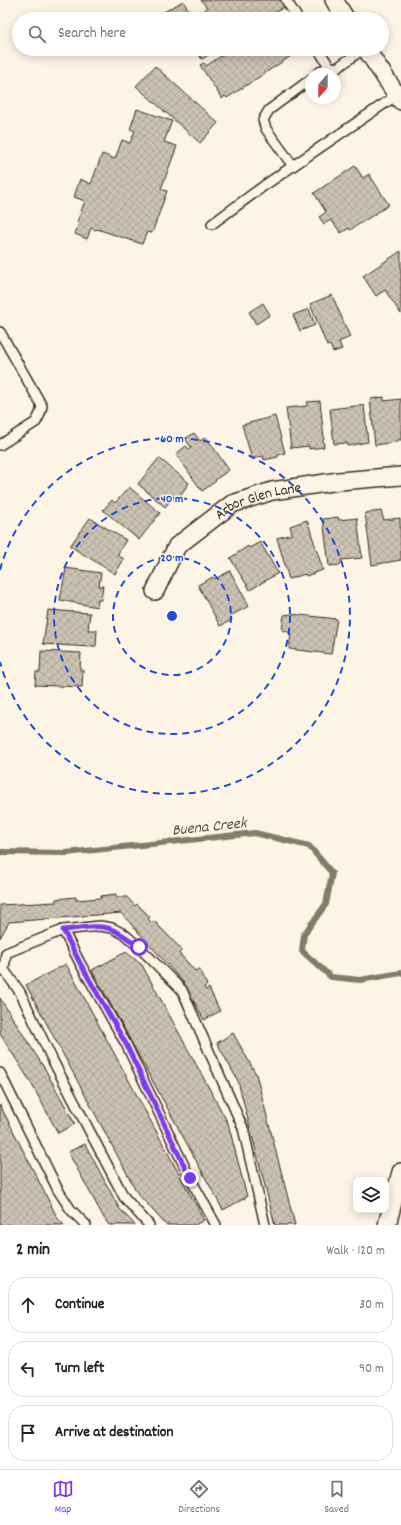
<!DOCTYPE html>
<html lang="en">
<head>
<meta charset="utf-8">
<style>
  :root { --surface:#fff; --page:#f6f6f6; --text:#222; --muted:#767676; --line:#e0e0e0; --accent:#7c3aed }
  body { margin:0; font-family:Dekko,sans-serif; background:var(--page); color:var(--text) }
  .controls { position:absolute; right:12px; bottom:12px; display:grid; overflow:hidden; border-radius:8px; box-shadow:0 2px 10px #0003 }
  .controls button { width:36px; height:36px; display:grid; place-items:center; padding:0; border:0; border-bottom:1px solid var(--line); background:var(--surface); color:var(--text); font:20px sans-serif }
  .compass { position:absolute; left:305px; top:68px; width:36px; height:36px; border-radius:50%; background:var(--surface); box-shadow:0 2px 10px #0003; rotate:201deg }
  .stop { position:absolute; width:12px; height:12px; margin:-9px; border:3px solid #7c3aed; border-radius:50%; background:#fff }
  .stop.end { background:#7c3aed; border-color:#fff; box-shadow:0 1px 4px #0008 }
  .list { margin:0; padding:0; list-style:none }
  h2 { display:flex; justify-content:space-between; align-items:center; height:52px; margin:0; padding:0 16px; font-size:17px }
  h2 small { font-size:13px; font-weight:400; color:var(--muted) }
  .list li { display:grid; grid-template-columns:26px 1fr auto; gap:12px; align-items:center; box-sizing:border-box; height:56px; margin:0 8px 8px; padding:0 8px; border:1px solid var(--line); border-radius:16px }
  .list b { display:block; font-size:15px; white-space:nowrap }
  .list em { font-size:13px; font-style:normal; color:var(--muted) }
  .icon { flex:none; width:22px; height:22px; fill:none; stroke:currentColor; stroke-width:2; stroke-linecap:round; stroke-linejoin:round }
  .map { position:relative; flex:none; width:401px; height:1225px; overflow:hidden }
  .search { position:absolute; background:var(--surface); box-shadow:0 2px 10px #0003; left:12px; right:12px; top:12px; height:44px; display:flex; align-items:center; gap:10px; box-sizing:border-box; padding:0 14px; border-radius:22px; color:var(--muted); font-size:15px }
  .sheet { height:244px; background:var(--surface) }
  nav { display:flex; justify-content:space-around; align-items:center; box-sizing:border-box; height:56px; border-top:1px solid var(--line); background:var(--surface); font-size:11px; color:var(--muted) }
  nav a { display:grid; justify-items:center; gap:2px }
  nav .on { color:var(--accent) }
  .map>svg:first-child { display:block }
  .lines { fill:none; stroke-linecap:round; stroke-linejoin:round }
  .stream { stroke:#85796b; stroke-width:6 }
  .building { fill:url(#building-cross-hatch); stroke:#3b2a1e }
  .lane-casing { stroke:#3b2a1e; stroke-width:12 }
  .street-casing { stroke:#3b2a1e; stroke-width:20 }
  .lane { stroke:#fcf5e5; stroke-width:9 }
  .street { stroke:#fcf5e5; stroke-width:17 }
  .route { stroke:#7c3aed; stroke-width:5 }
  .ring { fill:none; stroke:#1d4ed8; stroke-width:2; stroke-dasharray:7 5 }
  .labels { text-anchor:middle; stroke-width:3; stroke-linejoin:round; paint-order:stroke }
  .street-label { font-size:15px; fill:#3b2a1e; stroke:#fcf5e5 }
  .water-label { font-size:16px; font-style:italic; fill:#605144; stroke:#fcf5e5 }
  .centre { fill:#1d4ed8; stroke:#fcf5e5; stroke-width:2 }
  .ring-label { font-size:12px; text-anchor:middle; font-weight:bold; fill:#1d4ed8; stroke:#fcf5e5; stroke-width:3; stroke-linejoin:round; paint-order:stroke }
</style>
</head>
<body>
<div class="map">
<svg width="401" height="1225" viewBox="0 0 401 1225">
  <defs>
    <pattern id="building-cross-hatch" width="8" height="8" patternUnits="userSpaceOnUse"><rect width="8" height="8" fill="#ccc2b3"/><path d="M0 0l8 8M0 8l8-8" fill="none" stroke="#b0a79a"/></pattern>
  </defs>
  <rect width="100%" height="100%" fill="#fcf5e5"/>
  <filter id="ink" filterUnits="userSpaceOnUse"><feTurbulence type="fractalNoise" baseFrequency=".025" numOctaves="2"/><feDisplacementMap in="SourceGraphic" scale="8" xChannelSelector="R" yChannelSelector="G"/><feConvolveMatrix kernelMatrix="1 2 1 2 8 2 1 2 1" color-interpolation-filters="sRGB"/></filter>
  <g filter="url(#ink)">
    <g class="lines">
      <polyline class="stream" points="0,852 66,853 255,833 309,846 332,873 326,904 304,934 302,951 331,977 360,980 401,973"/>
    </g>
    <g class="building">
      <polygon points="201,0 285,0 288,5 274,13 278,19 190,19 207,8"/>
      <polygon points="183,1 189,11 176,19 168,19 164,12"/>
      <polygon points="195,49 218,49 202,59"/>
      <polygon points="232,49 290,49 294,54 227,98 225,96 222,99 200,65 204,63 206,66"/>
      <polygon points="155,66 218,123 200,143 136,86"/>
      <polygon points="137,109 172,121 164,142 177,146 161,189 167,191 152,233 147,232 142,244 97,229 96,230 91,228 87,239 75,234 79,223 77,222 85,201 74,197 80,179 91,184 102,154 115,159 122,140 130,143 135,131 130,129"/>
      <polygon points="355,166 363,178 369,174 389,205 350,230 349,228 341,233 331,220 324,224 319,217 326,212 314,193"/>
      <polygon points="401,251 401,314 385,290 376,296 363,276"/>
      <polygon points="332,295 350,337 339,342 342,349 333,352 330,345 327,346 310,304"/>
      <polygon points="263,303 270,315 256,324 249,312"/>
      <polygon points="309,309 315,325 300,331 293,315"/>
      <polygon points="384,397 384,401 401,399 401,440 396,440 396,442 375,445 370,399"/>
      <polygon points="320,401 324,439 323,440 324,447 309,449 309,446 291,448 286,408 307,406 307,402"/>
      <polygon points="364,405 368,442 347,446 347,443 334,444 330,409"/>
      <polygon points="275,416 285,453 278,455 278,457 264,460 263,456 252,459 242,425"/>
      <polygon points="194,433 200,441 206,437 229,470 215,480 216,481 202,491 176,454 186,446 189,449 191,447 185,439"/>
      <polygon points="159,458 189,483 176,501 172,498 165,507 138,484"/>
      <polygon points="129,487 160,513 139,540 103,510 112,500 115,503"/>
      <polygon points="381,511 384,520 400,518 401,560 372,565 365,513"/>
      <polygon points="338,517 339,520 357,518 362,558 341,560 341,565 329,566 323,519"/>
      <polygon points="90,518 126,540 117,555 124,559 115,574 70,546"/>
      <polygon points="307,520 323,570 306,576 305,574 289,579 277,538 292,534 290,526"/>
      <polygon points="260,542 278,573 250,590 230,558 248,546 249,548"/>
      <polygon points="66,568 101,573 99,586 103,586 101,600 98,600 97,607 60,600"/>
      <polygon points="230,571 249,606 230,616 232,620 220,626 198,585 213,577 215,579"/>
      <polygon points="48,610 90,613 88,630 97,630 96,646 90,646 90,647 43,644"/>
      <polygon points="291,614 337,619 331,654 289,649 291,633 282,630 284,615"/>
      <polygon points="41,651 81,653 80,670 83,670 82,687 35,685 36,672 40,672"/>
      <polygon points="116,894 116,897 127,897 135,906 137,904 150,917 148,919 152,923 154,921 182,950 179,953 195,971 199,969 207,985 204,987 206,990 209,988 220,1011 204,1020 184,983 121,913 9,922 0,938 0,905 56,902 56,899 76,897 76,900 101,898 101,896"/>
      <polygon points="126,952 142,965 228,1123 247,1197 223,1210 92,970"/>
      <polygon points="66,964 204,1220 195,1225 166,1225 138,1194 26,985"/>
      <polygon points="0,998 45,1069 75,1124 58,1133 30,1081 0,1034"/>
      <polygon points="233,1033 256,1074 295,1225 275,1225 238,1081 217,1043"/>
      <polygon points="0,1105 58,1219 64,1225 0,1225"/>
      <polygon points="85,1144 119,1208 135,1225 109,1225 104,1218 68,1152"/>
    </g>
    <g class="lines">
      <defs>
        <g id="lane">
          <polyline points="286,0 298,19"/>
          <polyline points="318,49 329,66 337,68 363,49"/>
          <polyline points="317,74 329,66"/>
          <polyline points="293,166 266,129 263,120 269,110 311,79"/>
          <polyline points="212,224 265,185 397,95"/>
          <polyline points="0,332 42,406 40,414 36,422 0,445"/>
          <polyline points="63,930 80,963 126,1044 190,1178 216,1225"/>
          <polyline points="0,1073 58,1190 71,1210 86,1225"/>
          <polyline points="149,1225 124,1197 53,1061 20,992 4,970 6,953 63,930 100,926 112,928 124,934 139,947 182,990 243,1128 265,1225"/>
        </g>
        <g id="street">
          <polyline points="334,0 346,19"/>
          <polyline points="366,49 401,101"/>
          <path id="s1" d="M155 591 177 546 232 504 272 491 339 481 401 476"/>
          <polyline points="387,1225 401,1172"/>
        </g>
      </defs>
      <use href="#lane" class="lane-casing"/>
      <use href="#street" class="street-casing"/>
      <use href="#lane" class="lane"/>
      <use href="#street" class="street"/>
    </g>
  </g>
  <g class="lines" filter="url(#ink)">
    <path class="route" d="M139 947C107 921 102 926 63 930L80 963 126 1044 190 1178"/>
  </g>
  <g class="ring">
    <circle cx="172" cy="616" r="59"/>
    <circle cx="172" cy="616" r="118"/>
    <path d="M0 570A178 178 0 1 1 0 662"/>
  </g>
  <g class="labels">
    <g class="street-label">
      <text dy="5" stroke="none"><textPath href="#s1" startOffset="145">Arbor Glen Lane</textPath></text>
    </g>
    <g class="water-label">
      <text transform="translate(209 825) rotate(-6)" y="6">Buena Creek</text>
    </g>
  </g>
  <circle cx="172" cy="616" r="6" class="centre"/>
  <g class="ring-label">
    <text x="172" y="442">60 m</text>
    <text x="172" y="502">40 m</text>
    <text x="172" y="561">20 m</text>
  </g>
</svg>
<div class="controls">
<button><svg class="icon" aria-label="layers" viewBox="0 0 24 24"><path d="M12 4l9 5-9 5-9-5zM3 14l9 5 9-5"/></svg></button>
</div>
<svg class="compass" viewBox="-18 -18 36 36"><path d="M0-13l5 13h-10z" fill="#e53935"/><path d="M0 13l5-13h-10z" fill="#767676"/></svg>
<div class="stop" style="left:139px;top:947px"></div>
<div class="stop end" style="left:190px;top:1178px"></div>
<div class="search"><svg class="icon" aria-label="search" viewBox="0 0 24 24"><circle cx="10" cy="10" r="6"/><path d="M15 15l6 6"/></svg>Search here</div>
</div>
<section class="sheet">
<h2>2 min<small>Walk · 120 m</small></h2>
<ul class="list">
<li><svg class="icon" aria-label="ahead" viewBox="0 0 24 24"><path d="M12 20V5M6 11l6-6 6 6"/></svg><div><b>Continue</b></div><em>30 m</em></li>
<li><svg class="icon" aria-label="left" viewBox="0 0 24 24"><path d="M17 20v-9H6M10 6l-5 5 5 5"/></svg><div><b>Turn left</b></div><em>90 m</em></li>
<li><svg class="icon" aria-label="arrive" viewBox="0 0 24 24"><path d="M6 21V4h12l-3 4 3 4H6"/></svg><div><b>Arrive at destination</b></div></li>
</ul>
</section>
<nav>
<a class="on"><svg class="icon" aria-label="map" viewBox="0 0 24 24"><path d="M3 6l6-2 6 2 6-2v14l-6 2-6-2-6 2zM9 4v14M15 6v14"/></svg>Map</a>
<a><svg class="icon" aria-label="directions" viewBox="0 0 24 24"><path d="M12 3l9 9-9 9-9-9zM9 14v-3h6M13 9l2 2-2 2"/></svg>Directions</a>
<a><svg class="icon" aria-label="saved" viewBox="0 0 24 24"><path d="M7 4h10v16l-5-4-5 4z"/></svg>Saved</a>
</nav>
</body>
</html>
